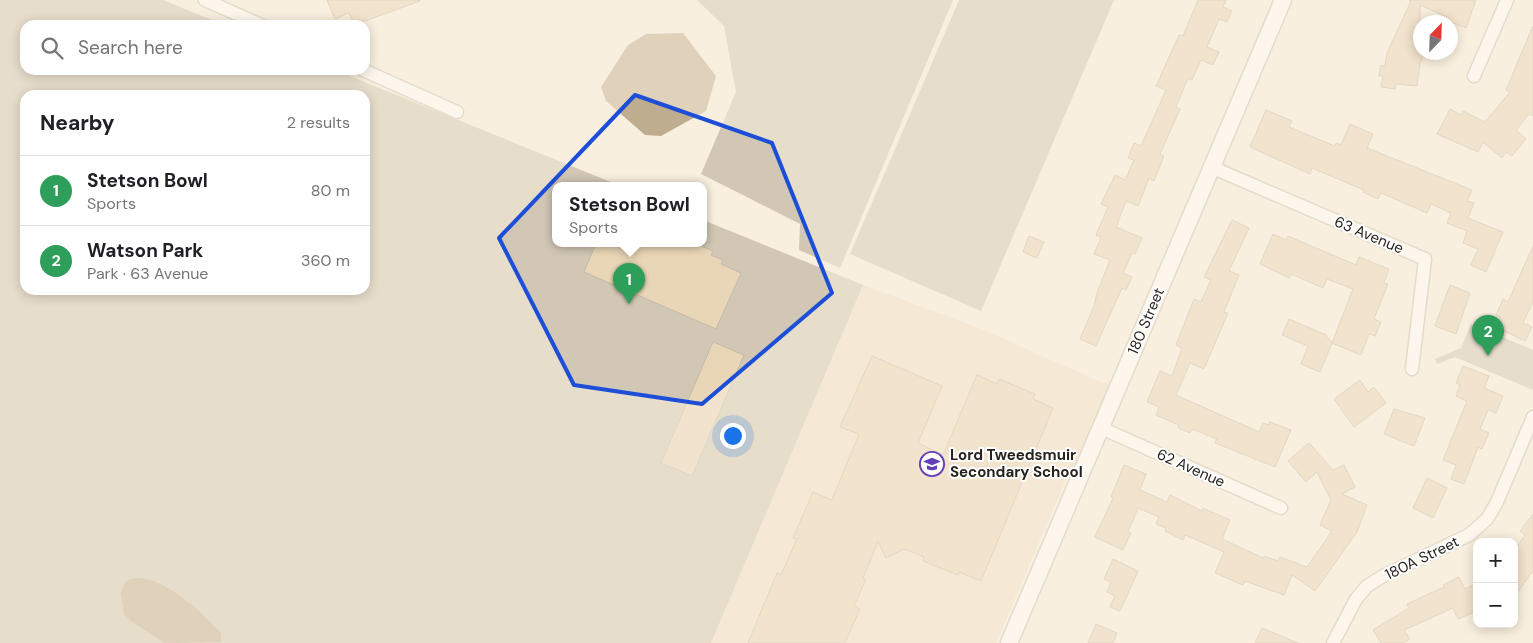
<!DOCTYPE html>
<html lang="en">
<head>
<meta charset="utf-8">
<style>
  :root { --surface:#fff; --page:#f6f6f6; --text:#202124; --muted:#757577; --line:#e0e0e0; --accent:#633eb7 }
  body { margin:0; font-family:"DM Sans",sans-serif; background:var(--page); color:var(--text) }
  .controls { position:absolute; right:15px; bottom:15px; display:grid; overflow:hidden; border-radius:10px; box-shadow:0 2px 12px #0003 }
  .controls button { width:45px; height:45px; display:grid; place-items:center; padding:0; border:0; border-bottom:1px solid var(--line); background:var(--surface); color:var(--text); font:25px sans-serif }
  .compass { position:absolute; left:1413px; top:15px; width:45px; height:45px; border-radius:50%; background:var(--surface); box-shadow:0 2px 12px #0003; rotate:23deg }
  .you { position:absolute; left:732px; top:435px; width:18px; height:18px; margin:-12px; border:4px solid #fff; border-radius:50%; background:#1a73e8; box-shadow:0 0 0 8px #1a73e833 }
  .badge { display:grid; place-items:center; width:32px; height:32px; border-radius:50%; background:var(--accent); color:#fff; font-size:16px; font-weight:700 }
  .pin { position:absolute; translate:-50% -41px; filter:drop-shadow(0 1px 2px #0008) }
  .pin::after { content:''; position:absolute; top:26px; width:18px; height:15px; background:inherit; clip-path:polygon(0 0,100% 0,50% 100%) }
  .popup { position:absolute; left:552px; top:182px; width:155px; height:65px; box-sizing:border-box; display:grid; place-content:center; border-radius:10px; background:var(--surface); filter:drop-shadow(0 1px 4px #0005); font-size:16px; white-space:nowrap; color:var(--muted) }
  .popup b { font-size:19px; color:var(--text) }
  .popup::after { content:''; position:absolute; left:50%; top:100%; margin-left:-10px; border:10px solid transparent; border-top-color:var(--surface) }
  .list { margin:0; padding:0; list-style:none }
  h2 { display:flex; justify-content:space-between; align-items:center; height:65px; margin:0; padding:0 20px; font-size:21px }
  h2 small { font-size:16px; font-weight:400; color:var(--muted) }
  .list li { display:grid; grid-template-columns:32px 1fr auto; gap:15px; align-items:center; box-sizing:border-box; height:70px; padding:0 20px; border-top:1px solid var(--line) }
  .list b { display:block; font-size:19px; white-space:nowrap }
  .list p { margin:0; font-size:16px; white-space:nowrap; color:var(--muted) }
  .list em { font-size:16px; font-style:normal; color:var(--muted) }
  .icon { flex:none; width:28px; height:28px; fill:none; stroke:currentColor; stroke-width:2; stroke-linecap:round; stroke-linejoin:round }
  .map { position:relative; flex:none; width:1533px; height:643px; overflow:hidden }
  .search { position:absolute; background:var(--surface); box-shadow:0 2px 12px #0003; left:20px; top:20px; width:350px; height:55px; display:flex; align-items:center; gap:12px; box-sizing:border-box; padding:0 18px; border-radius:15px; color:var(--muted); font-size:19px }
  .panel { position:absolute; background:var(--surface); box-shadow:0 2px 12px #0003; left:20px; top:90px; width:350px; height:205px; border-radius:15px }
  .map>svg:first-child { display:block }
  .built { fill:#efe2ca }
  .green { fill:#d1c7b4; fill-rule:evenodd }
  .water { fill:#bead8e }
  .building { fill:#e8d6b6; stroke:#c4bbab }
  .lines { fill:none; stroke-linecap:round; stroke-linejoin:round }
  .minor-casing { stroke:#cdc4b3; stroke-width:15 }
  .tertiary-casing { stroke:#cdc4b3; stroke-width:19 }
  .minor { stroke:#fff; stroke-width:12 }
  .tertiary { stroke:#fff; stroke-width:16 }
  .marked { fill:none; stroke:#1d4ed8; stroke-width:4; stroke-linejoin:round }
  .labels { text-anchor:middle; stroke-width:4; stroke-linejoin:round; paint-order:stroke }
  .street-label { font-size:15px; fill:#26231d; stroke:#fefefe }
  .poi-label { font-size:15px; font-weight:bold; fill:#26231d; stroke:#fefefe; text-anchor:start }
</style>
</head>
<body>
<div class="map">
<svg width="1533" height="643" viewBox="0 0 1533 643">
  <rect width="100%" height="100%" fill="#f9efde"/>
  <polygon class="built" points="863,285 979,328 1103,383 1113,382 1077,465 1070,470 996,643 711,643"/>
  <g class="green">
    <path d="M0 0H163L224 25H25V70H335L618 185H555V243H703V220L863 285 711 643H0ZM25 95H365V290H25Z"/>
    <polygon points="697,0 953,0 840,268 799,250 800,224 701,174 736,92 724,26"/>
    <polygon points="959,0 1114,0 981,311 850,254"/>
    <polygon points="1471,324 1533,350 1533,390 1455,357 1437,364 1435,359 1461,348"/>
  </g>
  <g class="water">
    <polygon points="683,33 716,76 706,111 661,136 645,135 606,101 601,87 628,45 646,34"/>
    <path d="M141 578C170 582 201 612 221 633V642L165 643 132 622 124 614 121 593 124 584 130 579Z"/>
  </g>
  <g class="building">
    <polygon points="327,0 420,0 420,1 354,25 349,13 335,19"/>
    <polygon points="1198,0 1226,0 1223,7 1232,11 1227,22 1219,19 1207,47 1219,52 1213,65 1201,60 1192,80 1188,78 1176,107 1180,109 1160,154 1164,156 1154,181 1149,178 1138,206 1126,201 1116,227 1142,238 1135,254 1132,253 1123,273 1132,277 1126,290 1122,288 1096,346 1080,339 1094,306 1097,293 1110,260 1094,254 1101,237 1096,235 1108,207 1101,204 1115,175 1125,180 1134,160 1128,158 1134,143 1141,146 1166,90 1156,86 1179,35 1183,36"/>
    <polygon points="1409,0 1476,0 1466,28 1448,21 1449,18 1420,5 1420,52 1425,52 1420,63 1417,86 1396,84 1395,89 1381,87 1383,76 1379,76 1381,65 1385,66 1387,53 1411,1"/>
    <polygon points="1533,26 1533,116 1529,114 1516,130 1526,139 1512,156 1507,152 1502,158 1483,142 1478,152 1437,134 1450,109 1461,115 1463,111 1485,122 1510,92 1506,90"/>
    <polygon points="1266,110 1292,121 1289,127 1335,146 1336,143 1341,145 1350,124 1373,134 1367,148 1472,190 1467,201 1474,203 1468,218 1503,232 1486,272 1471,265 1478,249 1463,243 1467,231 1447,223 1451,213 1431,204 1427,213 1381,193 1378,199 1363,192 1364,190 1312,168 1310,174 1250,147"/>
    <polygon points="1232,220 1249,228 1229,271 1239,275 1224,312 1228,313 1204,369 1190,363 1176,395 1259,432 1263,423 1269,425 1270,422 1291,430 1275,467 1215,443 1217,439 1192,429 1190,433 1178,428 1179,425 1156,415 1159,407 1147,402 1160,371 1172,376 1182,348 1176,345 1194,299 1201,302 1211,280 1204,277"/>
    <polygon points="1273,234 1286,240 1288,236 1356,265 1359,257 1389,269 1384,283 1388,284 1374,319 1381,322 1375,336 1369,334 1361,355 1332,343 1320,372 1301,364 1308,346 1282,335 1289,319 1326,335 1332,343 1353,289 1327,279 1323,288 1291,274 1289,278 1260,264"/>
    <polygon points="1029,236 1044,242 1037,258 1023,252"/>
    <polygon points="596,243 702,243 701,246 713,251 711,255 723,260 721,264 741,273 716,329 584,272"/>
    <polygon points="1533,246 1533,302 1523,323 1532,327 1525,341 1496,327 1500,317 1496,315 1503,299 1508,302"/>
    <polygon points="1450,285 1470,293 1456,334 1435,326"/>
    <polygon points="713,342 744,355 692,476 661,463"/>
    <polygon points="872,356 942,386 918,443 943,455 977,375 997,384 999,379 1035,394 1033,399 1053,408 981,581 959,572 958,575 923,561 924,557 904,549 886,558 878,541 863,578 866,579 854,606 860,609 845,643 748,643 777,573 781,575 797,539 793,538 813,492 832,500 859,434 840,427"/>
    <polygon points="1463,366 1489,376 1484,388 1503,396 1496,413 1488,410 1480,429 1489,433 1482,449 1478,447 1464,484 1451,479 1456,465 1443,460 1467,401 1456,396 1460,385 1456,383"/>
    <polygon points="1360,380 1368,392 1374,387 1386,403 1354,427 1334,399"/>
    <polygon points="1394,409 1425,418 1414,446 1384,434"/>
    <polygon points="1309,443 1333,470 1344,465 1355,487 1342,494 1367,505 1357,532 1315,591 1292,575 1284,595 1245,581 1243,585 1215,573 1224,552 1185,535 1183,540 1165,531 1166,528 1156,524 1159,517 1138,508 1128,532 1131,533 1123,550 1095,537 1113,498 1111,497 1124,465 1146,474 1140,490 1167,502 1170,495 1202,511 1203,508 1230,520 1222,539 1263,558 1264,556 1278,561 1280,557 1307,567 1332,531 1320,525 1331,500 1317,472 1306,482 1288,461"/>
    <polygon points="1427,478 1447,488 1433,518 1413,508"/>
    <polygon points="1533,514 1533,571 1514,597 1514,557 1519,550 1516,548 1525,535 1520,531"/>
    <polygon points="1113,559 1138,571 1120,611 1110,607 1115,596 1107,592 1111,582 1104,579"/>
    <polygon points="1459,577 1465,589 1477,583 1477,611 1458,619 1453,608 1404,630 1410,639 1403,643 1381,643 1373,630 1409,608 1407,604 1444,587 1443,585"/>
    <polygon points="1096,624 1117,633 1113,643 1088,643"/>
    <polygon points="1262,628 1298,643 1255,643"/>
  </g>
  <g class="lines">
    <defs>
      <g id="minor">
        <polyline points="205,0 261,25"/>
        <polyline points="363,70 457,112"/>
        <polyline points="1474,76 1507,0"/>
        <polyline points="1211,167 1425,259 1412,369"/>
        <polyline points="1101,428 1281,508"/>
        <polyline points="1333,643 1356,599 1367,586 1383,576 1469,535 1487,519 1497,502 1533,417"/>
      </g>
      <polyline id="tertiary" points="1009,643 1283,0"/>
    </defs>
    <use href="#minor" class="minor-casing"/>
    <use href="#tertiary" class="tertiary-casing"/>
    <use href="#minor" class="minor"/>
    <use href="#tertiary" class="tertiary"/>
  </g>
  <path d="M0 0H1533V643H0ZM635 95 772 143 832 293 702 404 574 385 499 238Z" fill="#f9efde" fill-opacity=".55" fill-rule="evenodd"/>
  <path class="marked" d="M635 95 772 143 832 293 702 404 574 385 499 238Z"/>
  <defs>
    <symbol id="school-ring" viewBox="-11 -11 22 22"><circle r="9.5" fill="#fefefe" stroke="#633eb7" stroke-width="1.5"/><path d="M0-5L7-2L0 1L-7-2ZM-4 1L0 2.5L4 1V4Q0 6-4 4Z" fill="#633eb7"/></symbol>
  </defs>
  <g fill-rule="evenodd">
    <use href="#school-ring" x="918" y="450" width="28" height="28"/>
  </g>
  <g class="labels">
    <g class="street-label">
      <text transform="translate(1369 235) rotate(23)" y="5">63 Avenue</text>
      <text transform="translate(1146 321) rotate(-67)" y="5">180 Street</text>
      <text transform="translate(1191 468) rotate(24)" y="5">62 Avenue</text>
      <text transform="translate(1422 558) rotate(-26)" y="5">180A Street</text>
    </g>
    <g class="poi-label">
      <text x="950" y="460">Lord Tweedsmuir<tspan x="950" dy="17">Secondary School</tspan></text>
    </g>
  </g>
</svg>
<div class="controls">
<button>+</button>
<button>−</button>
</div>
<svg class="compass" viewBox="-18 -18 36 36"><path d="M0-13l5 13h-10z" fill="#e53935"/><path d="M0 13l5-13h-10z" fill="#757577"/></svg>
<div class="you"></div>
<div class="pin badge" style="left:629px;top:304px;background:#2e9e5b">1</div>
<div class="popup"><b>Stetson Bowl</b>Sports</div>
<div class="pin badge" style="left:1488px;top:356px;background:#2e9e5b">2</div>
<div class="search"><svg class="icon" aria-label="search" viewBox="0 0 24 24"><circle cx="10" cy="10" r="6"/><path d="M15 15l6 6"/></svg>Search here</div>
<section class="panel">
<h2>Nearby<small>2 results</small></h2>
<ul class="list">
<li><span class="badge" style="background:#2e9e5b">1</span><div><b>Stetson Bowl</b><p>Sports</p></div><em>80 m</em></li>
<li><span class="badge" style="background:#2e9e5b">2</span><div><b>Watson Park</b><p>Park · 63 Avenue</p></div><em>360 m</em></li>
</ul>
</section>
</div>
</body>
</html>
